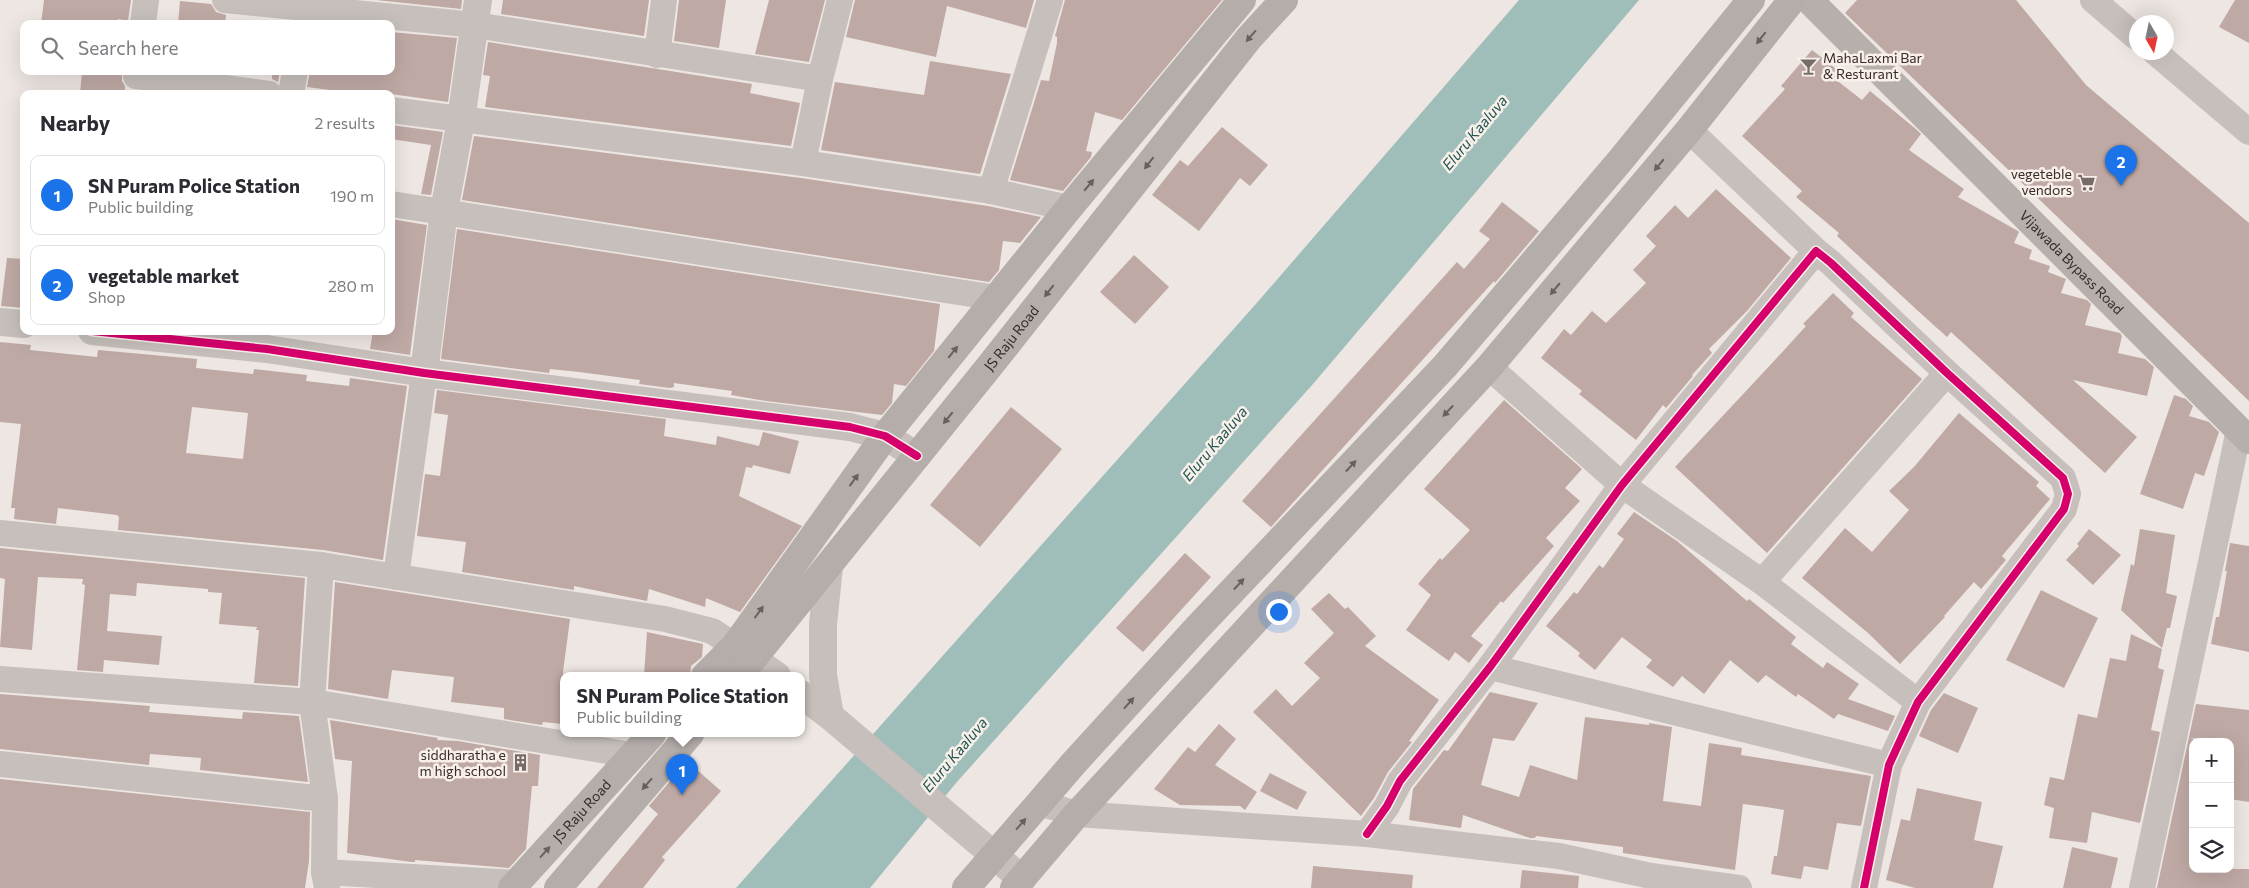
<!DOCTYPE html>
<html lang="en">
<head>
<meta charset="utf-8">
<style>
  :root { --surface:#fff; --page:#f2f2f3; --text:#2b2b33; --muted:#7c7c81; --line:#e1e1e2; --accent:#1a73e8 }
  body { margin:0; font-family:Commissioner,sans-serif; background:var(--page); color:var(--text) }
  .controls { position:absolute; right:15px; bottom:15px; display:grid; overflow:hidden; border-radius:10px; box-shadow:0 5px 20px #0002 }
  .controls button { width:45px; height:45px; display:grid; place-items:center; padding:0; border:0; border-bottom:1px solid var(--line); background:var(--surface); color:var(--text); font:25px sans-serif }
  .compass { position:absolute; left:2129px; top:15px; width:45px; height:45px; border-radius:50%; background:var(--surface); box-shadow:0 5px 20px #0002; rotate:171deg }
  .you { position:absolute; left:1278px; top:611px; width:18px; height:18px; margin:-12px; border:4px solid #fff; border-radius:50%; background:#1a73e8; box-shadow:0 0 0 8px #1a73e833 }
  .badge { display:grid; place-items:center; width:32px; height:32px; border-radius:50%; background:var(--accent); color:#fff; font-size:16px; font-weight:700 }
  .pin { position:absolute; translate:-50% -41px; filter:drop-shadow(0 1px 2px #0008) }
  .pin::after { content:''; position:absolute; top:26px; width:18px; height:15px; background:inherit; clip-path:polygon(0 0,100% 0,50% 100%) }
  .popup { position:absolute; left:560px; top:672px; width:245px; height:65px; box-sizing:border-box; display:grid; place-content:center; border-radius:10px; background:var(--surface); filter:drop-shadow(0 1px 4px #0005); font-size:16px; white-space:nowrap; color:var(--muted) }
  .popup b { font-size:19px; color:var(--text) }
  .popup::after { content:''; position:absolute; left:50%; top:100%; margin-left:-10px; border:10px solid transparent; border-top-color:var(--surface) }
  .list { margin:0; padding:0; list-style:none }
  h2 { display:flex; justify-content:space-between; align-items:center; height:65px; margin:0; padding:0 20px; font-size:21px }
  h2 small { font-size:16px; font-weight:400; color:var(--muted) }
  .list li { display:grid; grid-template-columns:32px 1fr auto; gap:15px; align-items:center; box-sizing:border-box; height:80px; margin:0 10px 10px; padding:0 10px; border:1px solid var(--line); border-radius:10px }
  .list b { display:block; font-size:19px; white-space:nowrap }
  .list p { margin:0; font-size:16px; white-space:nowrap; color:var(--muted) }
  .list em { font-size:16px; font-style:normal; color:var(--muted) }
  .icon { flex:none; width:28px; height:28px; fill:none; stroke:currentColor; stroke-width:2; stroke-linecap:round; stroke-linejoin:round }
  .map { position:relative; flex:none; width:2249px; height:888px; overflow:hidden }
  .search { position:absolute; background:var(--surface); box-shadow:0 5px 20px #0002; left:20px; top:20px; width:375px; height:55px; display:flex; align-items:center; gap:12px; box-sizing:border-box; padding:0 18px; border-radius:10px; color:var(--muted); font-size:19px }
  .panel { position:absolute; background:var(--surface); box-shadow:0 5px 20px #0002; left:20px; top:90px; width:375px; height:245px; border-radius:10px }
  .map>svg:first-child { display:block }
  .water { fill:#9fbdb9 }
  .building { fill:#bfa9a5; fill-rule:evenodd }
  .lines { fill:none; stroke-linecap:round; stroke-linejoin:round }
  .minor { stroke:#c6bfbb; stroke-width:26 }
  .tertiary { stroke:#c6bfbb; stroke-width:28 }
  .secondary { stroke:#b7afac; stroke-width:28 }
  .primary { stroke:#b4adaa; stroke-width:28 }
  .cycleway-casing { stroke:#f9f0ea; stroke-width:11 }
  .cycleway { stroke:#d6006c; stroke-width:8 }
  .oneway { fill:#68605d }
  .labels { text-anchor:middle; stroke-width:5; stroke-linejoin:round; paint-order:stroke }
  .poi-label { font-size:14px; fill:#362c29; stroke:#f9f0ea; text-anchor:end }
  .street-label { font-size:14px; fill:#362c29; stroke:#f9f0ea }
  .water-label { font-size:15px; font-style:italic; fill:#215652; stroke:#f9f0ea }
</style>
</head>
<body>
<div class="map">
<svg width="2249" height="888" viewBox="0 0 2249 888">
  <rect width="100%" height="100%" fill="#ede6e2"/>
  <polygon class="water" points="1519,0 1639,0 1313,384 956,783 870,888 736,888 1255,305"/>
  <g class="building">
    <polygon points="44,0 131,0 128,21 118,19 118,24 41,24"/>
    <polygon points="376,0 462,0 461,9"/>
    <polygon points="503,0 649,0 644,36 501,14"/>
    <polygon points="679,0 726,0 719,48 674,41"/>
    <polygon points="769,0 825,0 809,62 755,54"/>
    <polygon points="855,0 1034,0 1026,28 947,6 936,57 846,37"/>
    <polygon points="1065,0 1222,0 1122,120 1095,112 1086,151 1092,152 1091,157 1063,191 1010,180 1041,80 1049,81 1057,43 1057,37 1055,36"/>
    <polygon points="1857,0 2016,0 2086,85 2249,223 2249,401 1845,13"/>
    <polygon points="2235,0 2249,0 2249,43 2219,27"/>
    <polygon points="180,1 211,4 216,12 226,15 225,24 178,24"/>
    <polygon points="391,32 457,38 448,102 391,94 353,91 353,93 307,87 310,71 391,71"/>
    <polygon points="488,42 752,84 750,93 800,103 791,146 485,107 490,76 483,75"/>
    <polygon points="1812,50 1840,72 1835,79 1862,100 1870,91 1917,130 1921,134 1909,150 1964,189 1958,197 2018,231 2019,232 2014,243 2032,250 2029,259 2050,266 2048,272 2066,279 2061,293 2087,300 2091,304 2085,325 2120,333 2122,336 2118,353 2145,359 2154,367 2147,396 2073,380 2137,437 2105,473 1951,332 1947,337 1917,310 1837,236 1839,233 1796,197 1802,191 1742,136 1785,89 1781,86"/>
    <polygon points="930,61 1011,74 980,174 821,150 835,82 924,95"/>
    <polygon points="82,71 122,71 122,81 125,86 125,94 80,94"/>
    <polygon points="272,71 280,71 278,82 272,79"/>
    <polygon points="391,125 443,132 431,195 421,194 431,145 391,139"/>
    <polygon points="1222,127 1268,165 1250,186 1240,178 1199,231 1152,195 1180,160 1188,166"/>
    <polygon points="474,136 801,178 988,206 1041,217 1020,243 1003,241 999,270 989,282 462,200"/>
    <polygon points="1716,189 1791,258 1747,311 1709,349 1712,353 1692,375 1693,376 1666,408 1663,405 1636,440 1579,394 1582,391 1541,358 1564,329 1571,335 1592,311 1606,323 1646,283 1633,270 1656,246 1646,236 1675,205 1688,218"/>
    <polygon points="1502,202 1539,231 1495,283 1494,281 1271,527 1242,501 1457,262 1464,269 1490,239 1479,231"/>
    <polygon points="391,219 427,225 410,355 370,349 373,331 391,331"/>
    <polygon points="457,229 940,304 934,351 906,386 894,384 892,403 882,415 766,401 731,395 732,391 674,383 674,387 670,388 639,384 640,380 579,372 550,369 549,373 441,359"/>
    <polygon points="1134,255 1169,287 1135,324 1100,292"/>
    <polygon points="7,258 24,259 24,308 1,306"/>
    <polygon points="1833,293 1854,313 1851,317 1922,379 1767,553 1675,467 1774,361 1806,326 1803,324"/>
    <path d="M0 342 31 345 30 350 97 357 98 350 197 359 196 368 253 374 254 369 307 375 306 381 349 386 350 378 407 386 383 560 323 550 118 530 119 517 117 515 58 508 56 524 14 519 15 508H11L21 424 0 422ZM192 407 248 413 243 459 186 453Z"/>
    <polygon points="437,390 666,419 664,436 716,445 717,436 759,446 763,432 799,441 790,474 753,465 752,468 746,467 739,496 802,526 740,612 706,598 705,607 649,589 647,601 574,586 574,590 462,572 466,542 417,536 425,474 440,476 448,415 434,413"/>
    <polygon points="2174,395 2186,399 2193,406 2189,416 2209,422 2219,432 2204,476 2195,473 2183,509 2140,494"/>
    <polygon points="1504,400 1582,469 1565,488 1580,501 1546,538 1554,546 1503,603 1501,601 1471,636 1483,645 1469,663 1455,652 1449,661 1406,630 1431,595 1418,584 1440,558 1442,560 1470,530 1424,489"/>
    <polygon points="1011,407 1062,449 980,547 930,505"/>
    <polygon points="1959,413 2039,482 2036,486 2050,499 2002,556 2006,560 1981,589 1974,582 1944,616 1945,617 1900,664 1868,633 1802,578 1845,528 1872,552 1909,510 1889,491 1914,467"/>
    <polygon points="1634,512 1677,541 1747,601 1749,599 1796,637 1791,644 1823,668 1827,662 1859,684 1848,699 1895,716 1888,731 1838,714 1834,719 1798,694 1796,697 1766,675 1758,683 1730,660 1704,694 1682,676 1673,687 1646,667 1652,660 1622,637 1595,670 1578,656 1580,653 1546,626 1574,592 1577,594 1599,565 1603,568 1624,539 1617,534"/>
    <polygon points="2089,529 2121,555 2093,585 2066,560 2079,546 2077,544"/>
    <polygon points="2140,529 2175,535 2166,593 2177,596 2170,628 2167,628 2162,648 2121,610 2131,564 2134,566"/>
    <polygon points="2230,543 2249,546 2249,652 2211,644 2216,617 2219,617 2227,571 2225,571"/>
    <polygon points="0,548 305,578 298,686 254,683 259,630 256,630 257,627 219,624 222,593 208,592 208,589 137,583 136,596 110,594 107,631 162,636 159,665 104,660 103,672 77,670 85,585 82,584 83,579 38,577 32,650 0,647 5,579 0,578"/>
    <polygon points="1185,553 1211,577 1143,652 1116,628"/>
    <polygon points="335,582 570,619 563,672 563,724 543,722 542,725 504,719 504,708 451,702 454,677 392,670 388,699 328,689"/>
    <polygon points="2041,590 2098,618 2064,688 2006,660"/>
    <polygon points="1329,593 1345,609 1348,607 1376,636 1365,646 1439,700 1409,741 1412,742 1388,772 1374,798 1361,816 1253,712 1276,689 1292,706 1320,678 1304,663 1334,633 1311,609"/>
    <polygon points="647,632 703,644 702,657 691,666 690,676 644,676"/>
    <polygon points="2131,634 2162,649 2158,668 2164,670 2151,730 2160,732 2140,823 2092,812 2087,843 2049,838 2054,808 2044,805 2050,777 2064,780 2078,714 2097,718 2110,658 2126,661"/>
    <polygon points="1490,692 1538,703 1514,741 1493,738 1481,785 1519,797 1530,765 1577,780 1585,717 1649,725 1649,723 1672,727 1663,801 1701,806 1709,743 1742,748 1741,755 1871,776 1861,826 1837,823 1828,870 1804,866 1801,879 1771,874 1774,856 1777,856 1784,810 1766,807 1743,804 1735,870 1623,853 1623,847 1536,836 1535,838 1530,838 1463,815 1461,828 1409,820 1413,789 1444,750 1448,751"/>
    <polygon points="1944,693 1978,708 1958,753 1919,736 1931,710"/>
    <polygon points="0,694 150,706 149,712 242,719 243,712 299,716 308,782 200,770 201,758 150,754 149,765 0,749"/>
    <polygon points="2196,704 2249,710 2249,802 2230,799 2230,742 2190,738 2193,739 2193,869 2249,869 2249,888 2157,888"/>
    <polygon points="330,720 438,738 437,740 458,741 540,755 538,786 532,786 526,849 509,868 415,860 415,862 411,862 347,853 352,761 335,759"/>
    <polygon points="1219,724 1236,739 1215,765 1257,792 1245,810 1240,806 1180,805 1154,789 1188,747 1195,752"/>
    <polygon points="687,761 721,791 662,857 665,860 643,888 597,888 658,814 649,806"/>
    <polygon points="1270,773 1307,792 1297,810 1260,791"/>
    <polygon points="0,779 310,812 309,861 305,888 0,888"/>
    <polygon points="1917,788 1982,802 1974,840 2003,846 1993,888 1915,888 1886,880 1901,819 1910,821"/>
    <polygon points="2072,847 2118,858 2111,888 2063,888"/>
    <polygon points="1313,866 1413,875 1412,888 1311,888"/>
    <polygon points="1522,870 1579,876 1578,888 1520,888"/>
  </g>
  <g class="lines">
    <g class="minor">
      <polyline points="225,0 475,25 820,79"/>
      <polyline points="2093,0 2136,37"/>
      <polyline points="143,24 146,0"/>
      <polyline points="2155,52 2249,132"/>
      <polyline points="657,55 664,0"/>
      <polyline points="136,76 269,94"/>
      <polyline points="291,94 295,71"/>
      <polyline points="391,110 803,163 991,191 1069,208"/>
      <polyline points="1689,130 1816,251"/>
      <polyline points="803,163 820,79 840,0"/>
      <polyline points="991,191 1050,0"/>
      <polyline points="391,204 997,298"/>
      <polyline points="1489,367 1622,485 1762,582 1918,702"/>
      <polyline points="0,533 321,565 665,619 712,631 735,646"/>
      <polyline points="321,565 312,702 325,799 324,872 327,888"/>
      <polyline points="396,577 424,373"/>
      <polyline points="1762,582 1947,373"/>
      <polyline points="1490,667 1889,765"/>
      <polyline points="0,679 312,702 632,755"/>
      <polyline points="0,764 325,799"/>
      <polyline points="1039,803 1077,814 1367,834 1559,856 1651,876 1739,888"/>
      <polyline points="1367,834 1387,806 1400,781 1490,667 1622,485 1816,251 1831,263 1947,373 2063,478 2068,494 2064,509 1918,702 1889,765 1864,888"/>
      <polyline points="324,872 517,883"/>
      <polyline points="2142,888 2239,430"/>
    </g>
    <g class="tertiary">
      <polyline points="0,322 24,324"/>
      <polyline points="92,331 267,349 424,373 850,427 885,436 917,456"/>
      <polyline points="424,373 444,211 461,120 478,0"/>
      <polyline points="829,567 823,624 823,675 830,716"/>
      <polyline points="735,646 777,676"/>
      <polyline points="801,694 830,716 1022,879"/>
    </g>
    <path class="secondary" id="s1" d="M1809 0 2249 440"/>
    <g class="primary">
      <polyline points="705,676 735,646 885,436 1069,208 1242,0"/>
      <path id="s2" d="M739 676 988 368 1249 38 1284 0"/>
      <path id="s3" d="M512 888 652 734"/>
      <polyline points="558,888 690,734"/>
      <polyline points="966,888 1073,764 1197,628 1445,366 1619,162 1751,0"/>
      <polyline points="1014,888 1077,814 1489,367 1689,130 1792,0"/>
    </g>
    <defs>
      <g id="cycleway">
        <polyline points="92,331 267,349 424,373 850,427 885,436 917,456"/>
        <polyline points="1367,834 1387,806 1400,781 1490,667 1622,485 1816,251 1831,263 1947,373 2063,478 2068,494 2064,509 1918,702 1889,765 1864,888"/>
      </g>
    </defs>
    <use href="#cycleway" class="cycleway-casing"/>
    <use href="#cycleway" class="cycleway"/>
  </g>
  <defs><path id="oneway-solid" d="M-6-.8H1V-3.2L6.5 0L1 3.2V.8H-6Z" transform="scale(1.25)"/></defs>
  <g class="oneway">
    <use href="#oneway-solid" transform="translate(1251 36) rotate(131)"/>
    <use href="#oneway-solid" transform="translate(1761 38) rotate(128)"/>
    <use href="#oneway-solid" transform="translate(1149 163) rotate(128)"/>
    <use href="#oneway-solid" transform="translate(1659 165) rotate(130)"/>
    <use href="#oneway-solid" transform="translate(1089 185) rotate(-50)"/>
    <use href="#oneway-solid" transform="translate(1555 289) rotate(130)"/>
    <use href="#oneway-solid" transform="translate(1049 291) rotate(128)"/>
    <use href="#oneway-solid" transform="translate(953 352) rotate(-51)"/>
    <use href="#oneway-solid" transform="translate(1448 411) rotate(133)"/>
    <use href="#oneway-solid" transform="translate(948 418) rotate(129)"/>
    <use href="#oneway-solid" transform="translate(1351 466) rotate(-47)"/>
    <use href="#oneway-solid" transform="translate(854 480) rotate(-54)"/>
    <use href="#oneway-solid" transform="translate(1239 584) rotate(-47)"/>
    <use href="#oneway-solid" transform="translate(759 612) rotate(-54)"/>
    <use href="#oneway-solid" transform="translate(1129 703) rotate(-48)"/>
    <use href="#oneway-solid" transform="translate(647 784) rotate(131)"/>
    <use href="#oneway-solid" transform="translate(1021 824) rotate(-49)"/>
    <use href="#oneway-solid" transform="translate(545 852) rotate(-48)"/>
  </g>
  <defs>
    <symbol id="bar-bare" viewBox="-9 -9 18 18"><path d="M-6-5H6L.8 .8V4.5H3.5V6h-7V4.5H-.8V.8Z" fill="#766d6a" stroke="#f9f0ea" stroke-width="2.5" paint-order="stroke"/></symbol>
    <symbol id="supermarket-bare" viewBox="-9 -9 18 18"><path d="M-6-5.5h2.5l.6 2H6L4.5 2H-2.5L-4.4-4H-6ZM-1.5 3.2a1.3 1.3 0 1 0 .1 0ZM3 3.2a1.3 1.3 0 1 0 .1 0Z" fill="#766d6a" stroke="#f9f0ea" stroke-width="2.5" paint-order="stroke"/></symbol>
    <symbol id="building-bare" viewBox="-9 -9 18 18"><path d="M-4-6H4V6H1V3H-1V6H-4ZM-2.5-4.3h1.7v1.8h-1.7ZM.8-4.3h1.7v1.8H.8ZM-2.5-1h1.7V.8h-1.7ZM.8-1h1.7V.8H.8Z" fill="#766d6a" stroke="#f9f0ea" stroke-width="2.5" paint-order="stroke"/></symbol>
  </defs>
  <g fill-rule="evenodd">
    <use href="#bar-bare" x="1796" y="54" width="25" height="25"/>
    <use href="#supermarket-bare" x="2074" y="170" width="25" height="25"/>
    <use href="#building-bare" x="508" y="750" width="25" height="25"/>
  </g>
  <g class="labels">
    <g class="poi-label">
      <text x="1823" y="63" text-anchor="start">MahaLaxmi Bar<tspan x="1823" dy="16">&amp; Resturant</tspan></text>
      <text x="2072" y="179">vegeteble<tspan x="2072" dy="16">vendors</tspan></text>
      <text x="506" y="760">siddharatha e<tspan x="506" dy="16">m high school</tspan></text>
    </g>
    <g class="street-label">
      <text dy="5" stroke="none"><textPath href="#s1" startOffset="371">Vijawada Bypass Road</textPath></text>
      <text dy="5" stroke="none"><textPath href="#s2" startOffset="434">JS Raju Road</textPath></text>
      <text dy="5" stroke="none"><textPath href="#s3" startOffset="104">JS Raju Road</textPath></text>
    </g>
    <g class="water-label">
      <text transform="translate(1475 133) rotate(-50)" y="5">Eluru Kaaluva</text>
      <text transform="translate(1215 444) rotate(-50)" y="5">Eluru Kaaluva</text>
      <text transform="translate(955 755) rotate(-50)" y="5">Eluru Kaaluva</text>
    </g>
  </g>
</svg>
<div class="controls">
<button>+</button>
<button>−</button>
<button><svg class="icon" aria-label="layers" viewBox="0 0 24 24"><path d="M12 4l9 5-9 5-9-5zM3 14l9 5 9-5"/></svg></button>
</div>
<svg class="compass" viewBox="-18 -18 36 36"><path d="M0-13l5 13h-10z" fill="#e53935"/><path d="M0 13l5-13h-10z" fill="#7c7c81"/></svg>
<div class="you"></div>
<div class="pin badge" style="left:682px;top:795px">1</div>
<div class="popup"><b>SN Puram Police Station</b>Public building</div>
<div class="pin badge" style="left:2121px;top:186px">2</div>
<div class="search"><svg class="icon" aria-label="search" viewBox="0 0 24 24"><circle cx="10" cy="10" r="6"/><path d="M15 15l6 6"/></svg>Search here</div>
<section class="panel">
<h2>Nearby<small>2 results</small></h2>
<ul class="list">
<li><span class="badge">1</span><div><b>SN Puram Police Station</b><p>Public building</p></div><em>190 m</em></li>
<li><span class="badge">2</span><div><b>vegetable market</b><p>Shop</p></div><em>280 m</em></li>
</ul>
</section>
</div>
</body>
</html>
